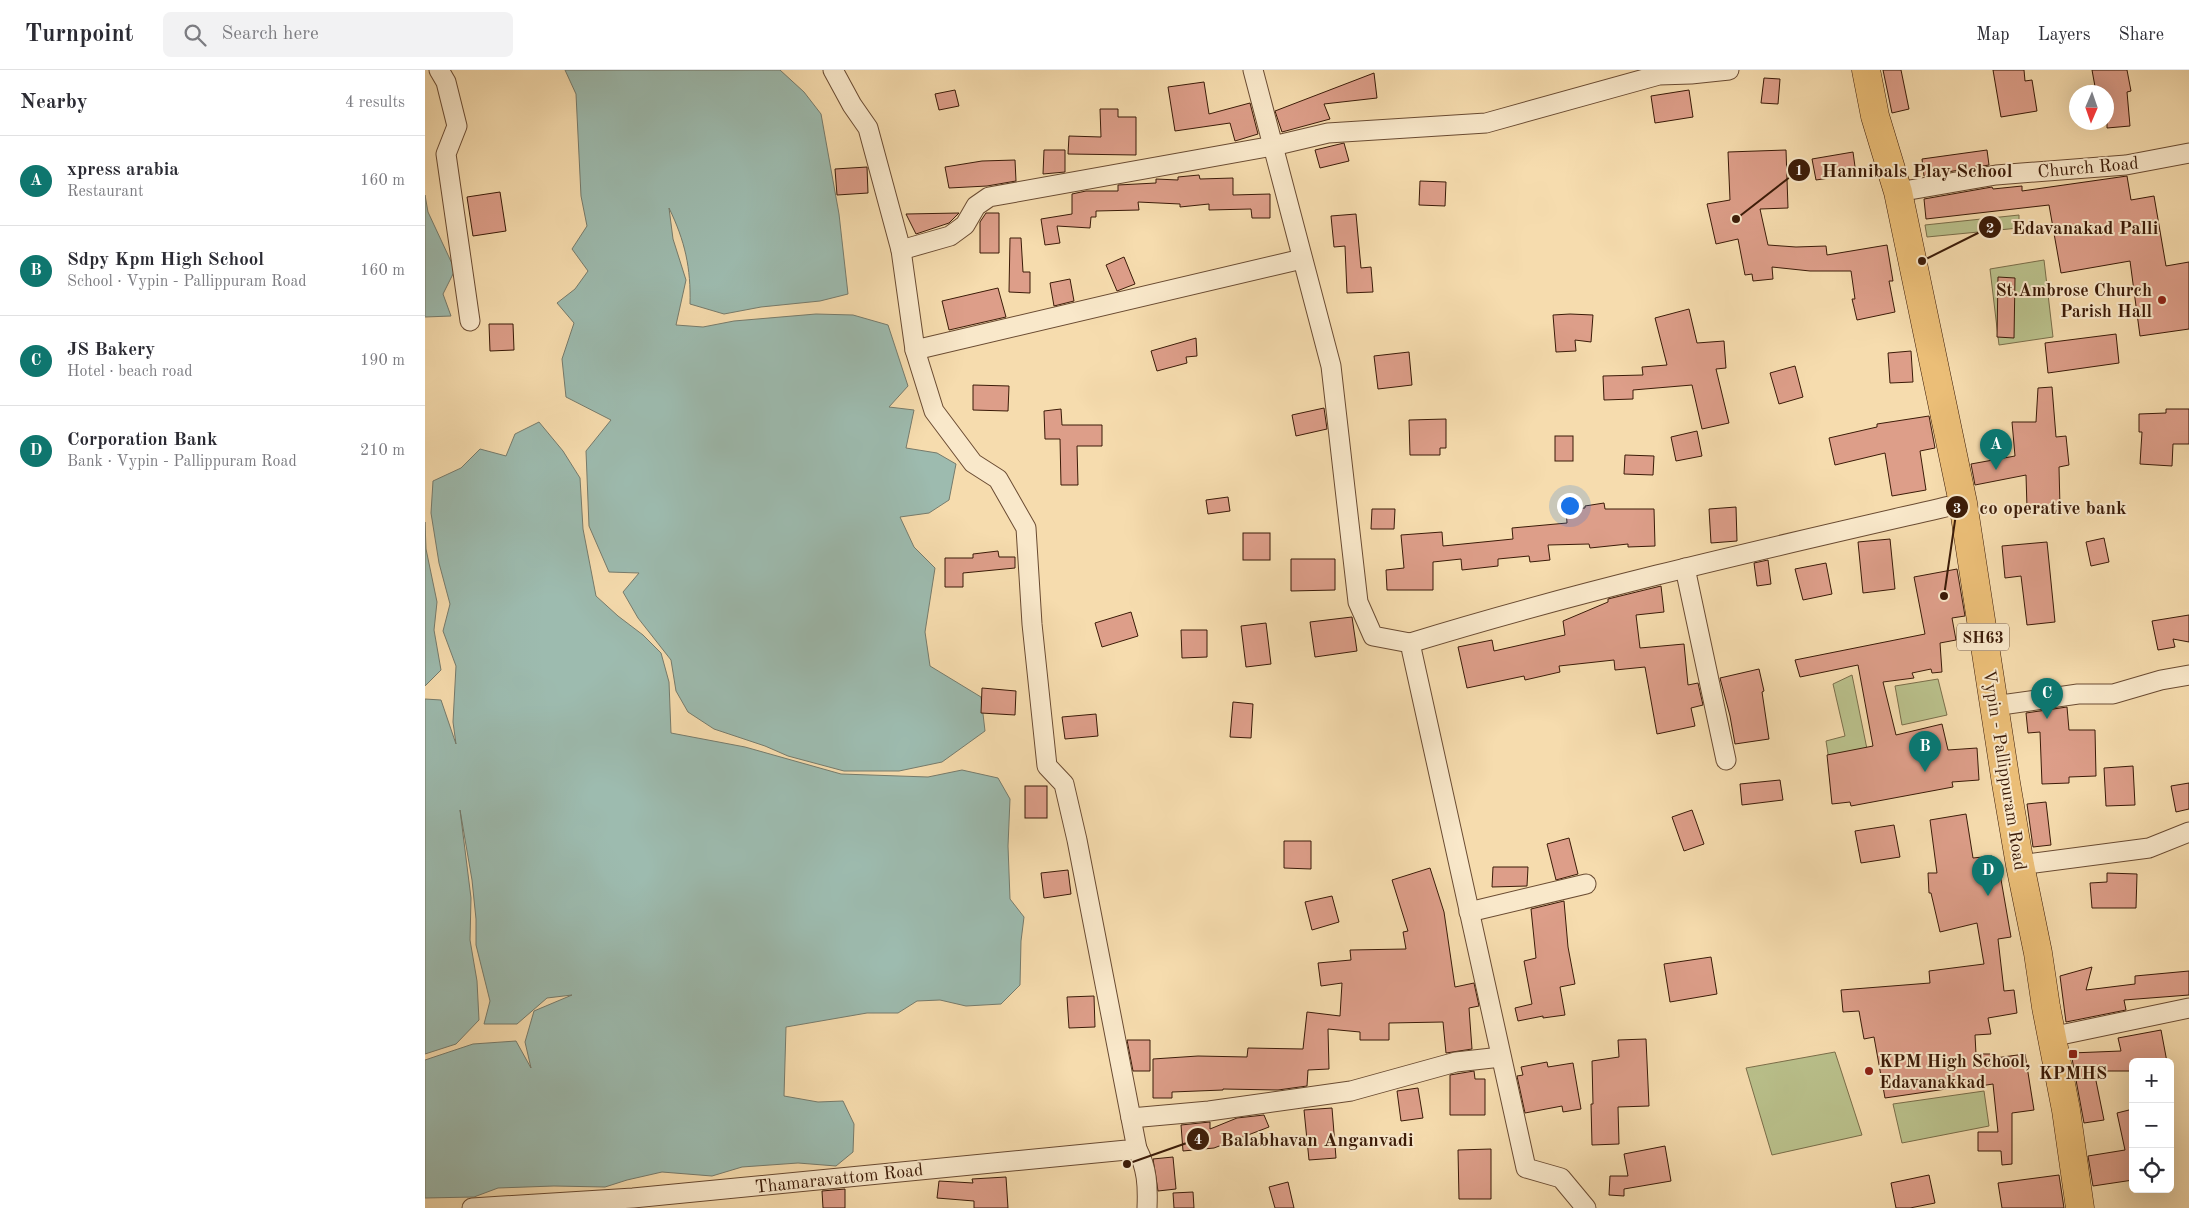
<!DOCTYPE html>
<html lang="en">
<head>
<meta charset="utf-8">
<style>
  :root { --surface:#fff; --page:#f2f2f3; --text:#2b2b33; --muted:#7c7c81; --line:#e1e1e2; --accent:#0f766e }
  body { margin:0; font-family:"Old Standard TT",serif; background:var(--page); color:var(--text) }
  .controls { position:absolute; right:15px; bottom:15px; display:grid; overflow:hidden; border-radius:8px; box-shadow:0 5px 20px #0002 }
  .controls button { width:45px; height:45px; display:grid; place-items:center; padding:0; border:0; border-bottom:1px solid var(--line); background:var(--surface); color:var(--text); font:25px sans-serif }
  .compass { position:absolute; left:1644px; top:15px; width:45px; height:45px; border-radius:50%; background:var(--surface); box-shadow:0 5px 20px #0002; rotate:182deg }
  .you { position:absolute; left:1144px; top:435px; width:18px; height:18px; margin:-12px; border:4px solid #fff; border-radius:50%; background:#1a73e8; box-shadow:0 0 0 8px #1a73e833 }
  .badge { display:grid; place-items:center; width:32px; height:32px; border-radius:50%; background:var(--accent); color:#fff; font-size:16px; font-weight:700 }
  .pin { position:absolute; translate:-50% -41px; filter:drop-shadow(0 1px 2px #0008) }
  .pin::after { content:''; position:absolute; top:26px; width:18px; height:15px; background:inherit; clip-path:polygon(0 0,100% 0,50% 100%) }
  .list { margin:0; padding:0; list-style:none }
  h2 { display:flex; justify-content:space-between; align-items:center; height:65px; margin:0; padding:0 20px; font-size:21px }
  h2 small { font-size:16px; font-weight:400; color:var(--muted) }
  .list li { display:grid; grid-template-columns:32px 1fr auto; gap:15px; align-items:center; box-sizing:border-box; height:90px; padding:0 20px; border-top:1px solid var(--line) }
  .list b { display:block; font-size:19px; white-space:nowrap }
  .list p { margin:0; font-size:16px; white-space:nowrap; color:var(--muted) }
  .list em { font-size:16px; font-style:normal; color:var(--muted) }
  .icon { flex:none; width:28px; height:28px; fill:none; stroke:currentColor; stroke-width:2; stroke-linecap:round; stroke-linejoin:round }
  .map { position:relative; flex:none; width:1764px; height:1138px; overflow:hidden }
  header { display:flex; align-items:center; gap:30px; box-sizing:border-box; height:70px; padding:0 25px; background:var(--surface); border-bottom:1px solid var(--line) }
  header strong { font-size:24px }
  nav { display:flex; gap:28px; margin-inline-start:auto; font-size:18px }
  .search { width:350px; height:45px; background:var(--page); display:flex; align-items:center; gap:12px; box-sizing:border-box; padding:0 18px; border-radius:8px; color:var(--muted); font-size:19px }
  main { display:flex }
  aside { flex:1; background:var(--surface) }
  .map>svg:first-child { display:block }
  .green { fill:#bac18c; stroke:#7a6e4a }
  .water { fill:#9dbbaf; stroke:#767b6c }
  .building { fill:#dd9e89; stroke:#3b1b08 }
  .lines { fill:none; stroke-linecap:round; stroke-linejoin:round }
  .street-casing { stroke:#6a4b32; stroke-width:21 }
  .primary-casing { stroke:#3b1b08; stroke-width:29 }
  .street { stroke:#f9e8ca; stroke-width:19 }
  .primary { stroke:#ebbe77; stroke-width:28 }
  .poi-dot { fill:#8f2418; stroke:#f9e8ca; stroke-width:2 }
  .labels { text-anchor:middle; stroke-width:4; stroke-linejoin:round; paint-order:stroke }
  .shield { fill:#f9e8ca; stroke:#745842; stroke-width:1 }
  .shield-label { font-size:16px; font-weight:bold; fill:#3b1b08 }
  .street-label { font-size:18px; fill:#3b1b08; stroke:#f9e8ca }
  .poi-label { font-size:18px; font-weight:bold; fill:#3b1b08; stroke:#f9e8ca; text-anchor:end }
  .leader { fill:none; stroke:#3b1b08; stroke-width:2 }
  .callout-dot { fill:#3b1b08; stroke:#f9e8ca; stroke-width:2 }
  .mark-label { font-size:15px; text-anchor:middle; font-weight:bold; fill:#fff }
  .callout-label { font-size:19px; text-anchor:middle; font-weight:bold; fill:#3b1b08; stroke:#f9e8ca; stroke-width:4; stroke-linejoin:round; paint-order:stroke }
</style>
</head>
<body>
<header>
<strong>Turnpoint</strong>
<div class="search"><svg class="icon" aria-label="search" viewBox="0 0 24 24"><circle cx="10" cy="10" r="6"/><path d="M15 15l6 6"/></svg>Search here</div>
<nav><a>Map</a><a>Layers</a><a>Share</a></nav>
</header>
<main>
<aside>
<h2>Nearby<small>4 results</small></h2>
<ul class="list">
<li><span class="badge">A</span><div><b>xpress arabia</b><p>Restaurant</p></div><em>160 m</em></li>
<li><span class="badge">B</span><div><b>Sdpy Kpm High School</b><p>School · Vypin - Pallippuram Road</p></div><em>160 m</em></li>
<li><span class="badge">C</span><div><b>JS Bakery</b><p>Hotel · beach road</p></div><em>190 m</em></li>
<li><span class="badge">D</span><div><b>Corporation Bank</b><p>Bank · Vypin - Pallippuram Road</p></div><em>210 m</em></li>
</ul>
</aside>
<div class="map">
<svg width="1764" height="1138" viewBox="0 0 1764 1138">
  <rect width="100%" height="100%" fill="#f6dcae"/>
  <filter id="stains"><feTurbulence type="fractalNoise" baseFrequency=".004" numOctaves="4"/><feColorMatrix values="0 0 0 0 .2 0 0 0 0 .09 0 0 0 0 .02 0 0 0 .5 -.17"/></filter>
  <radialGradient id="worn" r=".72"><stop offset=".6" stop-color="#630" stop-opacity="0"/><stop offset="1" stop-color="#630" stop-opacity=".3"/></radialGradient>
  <g class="green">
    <polygon points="1594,145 1594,158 1502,167 1500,155"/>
    <polygon points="1619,190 1628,267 1574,275 1565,199"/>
    <polygon points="1427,605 1443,684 1404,690 1401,671 1420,666 1408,614"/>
    <polygon points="1513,609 1522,645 1477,655 1470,616"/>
    <polygon points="1410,982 1437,1065 1347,1085 1321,998"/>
    <polygon points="1559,1021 1564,1056 1477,1073 1468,1034"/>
  </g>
  <g class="water">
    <path d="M140 0H355L379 22 396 44 414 144 423 224 395 231 336 237 299 244 265 234C266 198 260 171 244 138L248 169 261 210 251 255 278 257 309 251 391 244 428 245 463 255 483 316 464 337 489 340 481 378 512 383 531 394 524 430 504 443 475 447 489 477 510 498 500 562 505 596 556 627 560 661 517 692 474 701H419L363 686 340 676 289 659 263 642 251 621 246 590 213 548 198 522 214 503 184 502 164 456 161 381 186 350 141 327 137 289 149 253 132 233 150 219 163 201 147 179 162 156 156 126 151 24Z"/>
    <polygon points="0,125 3,142 30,200 18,224 26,246 0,247"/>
    <polygon points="114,352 138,381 155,408 158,459 171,526 193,546 218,565 236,583 244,612 246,663 320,677 416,704 503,707 537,700 573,708 585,729 583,776 585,829 599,847 596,871 595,915 576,934 541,936 515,930 492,931 473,943 442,943 361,957 359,1026 393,1032 418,1031 429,1054 428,1082 411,1096 373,1093 317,1097 287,1106 237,1102 202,1110 180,1117 129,1116 73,1118 49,1127 0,1128 0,990 48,974 91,971 106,998 100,972 109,941 147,925 122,928 92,954 59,954 65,931 51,875 51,849 47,810 35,740 46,828 45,870 52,911 54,950 31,974 0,984 0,629 16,630 31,674 28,652 31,596 18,561 25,534 14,493 6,443 8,411 36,398 55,379 81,386 90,364"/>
    <polygon points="0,452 1,479 12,532 9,560 16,600 0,616"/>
  </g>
  <g class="building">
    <polygon points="1458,0 1476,0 1484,39 1467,43"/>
    <polygon points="1568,0 1599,0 1600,11 1607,10 1612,41 1576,47"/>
    <polygon points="1667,0 1702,0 1706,21 1702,22 1705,56 1682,58 1682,22 1671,22"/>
    <polygon points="949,3 952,28 899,34 905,49 857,62 850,41"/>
    <polygon points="1339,8 1355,9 1353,34 1336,33"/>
    <polygon points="779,12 784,44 825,33 833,64 810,71 805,53 750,61 743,17"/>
    <polygon points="530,20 534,36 514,40 510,24"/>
    <polygon points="1264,20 1268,47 1230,53 1226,26"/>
    <polygon points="675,39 693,39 693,47 711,47 711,85 643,84 644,66 676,67"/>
    <polygon points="919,73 924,91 895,98 890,80"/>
    <polygon points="619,80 640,80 640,102 618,104"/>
    <polygon points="1361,80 1363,138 1335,139 1343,175 1371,177 1401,176 1402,185 1462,175 1468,211 1464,211 1470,242 1432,250 1427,229 1430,229 1426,201 1385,201 1347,197 1348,209 1328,211 1327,204 1320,205 1313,169 1291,174 1282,134 1305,130 1303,82"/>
    <polygon points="1562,80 1564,95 1499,106 1497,89"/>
    <polygon points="1428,82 1431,104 1391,110 1387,89"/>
    <polygon points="590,90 591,111 562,116 524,118 520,97 557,91"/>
    <polygon points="442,97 443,123 412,125 410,99"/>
    <polygon points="774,105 775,109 808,108 808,125 845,124 845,148 827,148 826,139 784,140 784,134 755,137 755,134 713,132 714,140 671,141 671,147 666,147 665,158 632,156 635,173 620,175 616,149 647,144 647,124 661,121 693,121 693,115 731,113 731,109 753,110 753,107"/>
    <polygon points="1702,106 1706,130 1729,126 1741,196 1764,192 1764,259 1715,266 1705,191 1636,203 1624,135 1501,149 1499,129 1567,117 1568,119 1597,116 1597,121"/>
    <polygon points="995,111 1021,112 1020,136 994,135"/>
    <polygon points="75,122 81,161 48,166 42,127"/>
    <polygon points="534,143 524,153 491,164 481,144"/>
    <polygon points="561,143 574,143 574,183 555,183 555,152"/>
    <polygon points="931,144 936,198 946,197 948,222 922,223 920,176 909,177 906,146"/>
    <polygon points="585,168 596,168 598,202 605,202 605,223 584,222"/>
    <polygon points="699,187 710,214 692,221 681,195"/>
    <polygon points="1573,207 1590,208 1589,268 1572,267"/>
    <polygon points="645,209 649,231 629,236 625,213"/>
    <polygon points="573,218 581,247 524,260 517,231"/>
    <polygon points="1264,239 1272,273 1299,271 1301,298 1291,299 1304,353 1277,359 1267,315 1208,320 1208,329 1179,330 1178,306 1218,305 1217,297 1242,295 1230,248"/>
    <polygon points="1145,244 1168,245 1166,272 1150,270 1151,281 1131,282 1128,245"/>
    <polygon points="64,254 88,254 89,280 65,281"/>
    <polygon points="1691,264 1694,293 1623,303 1620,273"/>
    <polygon points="771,268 772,286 761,287 762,293 732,301 726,281"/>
    <polygon points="1486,281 1488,312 1465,313 1463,283"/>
    <polygon points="984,282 987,315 953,319 949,286"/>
    <polygon points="1370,296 1378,327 1354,334 1345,303"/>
    <polygon points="548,315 584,316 583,341 548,340"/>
    <polygon points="1627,317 1631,367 1641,366 1644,395 1634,397 1635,438 1602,438 1601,405 1550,415 1546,394 1590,386 1587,352 1611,352 1613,318"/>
    <polygon points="899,338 902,359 871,366 867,345"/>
    <polygon points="636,339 637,355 677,355 677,376 652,376 653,415 636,415 635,369 620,369 619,341"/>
    <polygon points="1741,339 1764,339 1764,374 1748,374 1747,396 1715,394 1717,362 1714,362 1714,344 1741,343"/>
    <polygon points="1504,346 1510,378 1495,381 1501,420 1467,426 1460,383 1410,395 1404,368 1452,357 1452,354"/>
    <polygon points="1021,349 1021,378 1015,378 1015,385 985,385 984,350"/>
    <polygon points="1272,361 1277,386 1251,391 1246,367"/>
    <rect x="1130" y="366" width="18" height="25"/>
    <polygon points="1200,385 1229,386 1228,405 1199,404"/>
    <polygon points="803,427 805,441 783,444 781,430"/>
    <polygon points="1179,433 1180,439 1229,439 1230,476 1203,477 1203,474 1165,478 1164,474 1123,475 1125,490 1105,492 1104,486 1073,489 1073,496 1037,500 1036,489 1008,492 1008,520 962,520 961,500 979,498 976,465 1017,462 1018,476 1088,469 1087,458 1142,453 1141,439 1160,438 1160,436"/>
    <polygon points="1311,437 1312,471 1286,473 1284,439"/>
    <polygon points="947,439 970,439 969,459 946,459"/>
    <rect x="818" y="463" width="27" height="27"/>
    <polygon points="1679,468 1684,492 1666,496 1661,472"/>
    <polygon points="1465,469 1470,519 1438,523 1433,472"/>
    <polygon points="1622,472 1630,552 1602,555 1596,506 1580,508 1577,476"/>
    <polygon points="573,481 574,487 590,487 590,498 538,503 538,517 520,517 520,488 548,488 548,484"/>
    <polygon points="866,489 910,489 910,520 866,521"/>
    <polygon points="1343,490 1346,514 1332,516 1329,493"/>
    <polygon points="1401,493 1407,524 1378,530 1370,499"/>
    <polygon points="1532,499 1540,546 1527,548 1531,570 1515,573 1517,602 1507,603 1506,599 1487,603 1489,608 1458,612 1471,665 1517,654 1523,680 1552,678 1554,710 1527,712 1528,717 1426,736 1425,732 1407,734 1402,685 1448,676 1433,595 1375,607 1370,590 1500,564 1489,507"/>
    <polygon points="1236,516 1239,542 1211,545 1215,578 1259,574 1263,615 1273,613 1278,635 1266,638 1270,656 1232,664 1220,597 1190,600 1189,590 1134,596 1135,602 1100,610 1099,606 1042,618 1033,577 1067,570 1069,581 1140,565 1138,551 1183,532 1183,529"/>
    <polygon points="706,542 713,566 677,577 670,553"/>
    <polygon points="1764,545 1764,572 1748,569 1750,577 1733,580 1727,551"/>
    <polygon points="927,547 932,581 890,587 885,552"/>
    <polygon points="841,553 846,594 821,597 816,556"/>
    <polygon points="756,560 782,560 782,587 757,588"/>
    <polygon points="1334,599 1339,621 1337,622 1344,669 1310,674 1305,646 1295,608"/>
    <polygon points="557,618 591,621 590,645 556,643"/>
    <polygon points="808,632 828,634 826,668 805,667"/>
    <polygon points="1642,637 1644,660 1670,660 1671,706 1644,707 1644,713 1617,714 1615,662 1603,663 1601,643"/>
    <polygon points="671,644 673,666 640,669 637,647"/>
    <polygon points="1708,696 1710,735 1681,736 1679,698"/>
    <polygon points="1355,710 1358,730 1317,735 1315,714"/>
    <polygon points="1764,713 1764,739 1751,742 1746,716"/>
    <rect x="600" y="716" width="22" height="32"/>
    <polygon points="1621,732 1626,775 1608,777 1602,734"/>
    <polygon points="1267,740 1279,774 1259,781 1247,747"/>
    <polygon points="1541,744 1548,788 1567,786 1569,799 1574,798 1586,867 1573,869 1579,921 1589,920 1592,943 1563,948 1566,964 1550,965 1551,984 1569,984 1570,988 1600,984 1609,1040 1587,1043 1587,1094 1577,1095 1576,1081 1553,1081 1553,1062 1573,1062 1568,1014 1555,1016 1555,1014 1460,1028 1449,967 1439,969 1434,941 1418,942 1416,920 1505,913 1504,901 1559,894 1552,853 1515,862 1506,823 1504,823 1503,803 1512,803 1505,750"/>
    <polygon points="1469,755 1475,787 1436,793 1430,761"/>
    <polygon points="1144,768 1153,804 1131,810 1122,774"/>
    <polygon points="859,771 886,771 886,799 859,798"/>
    <polygon points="1068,797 1103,797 1102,816 1067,817"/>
    <polygon points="1005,798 1019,842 1030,917 1049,913 1054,936 1044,938 1047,979 1021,983 1018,952 964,953 964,970 935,970 935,962 903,959 904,999 883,1000 882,1016 853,1020 798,1019 798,1020 747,1022 747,1028 728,1028 728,989 773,986 822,987 823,978 878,979 882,942 915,946 917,913 896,916 893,893 926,890 925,880 981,879 978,862 983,861 967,810"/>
    <polygon points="643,800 646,824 619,828 616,803"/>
    <polygon points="1682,803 1712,804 1711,838 1667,838 1665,813 1682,812"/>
    <polygon points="907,826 914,852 887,860 880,832"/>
    <polygon points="1139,831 1143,877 1150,914 1135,917 1140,945 1118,948 1118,946 1093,951 1090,938 1107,934 1099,891 1111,888 1106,839"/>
    <polygon points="1286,887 1292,924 1245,932 1239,894"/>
    <polygon points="1667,897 1661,920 1710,914 1710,906 1764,901 1764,925 1699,930 1701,940 1641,952 1635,906"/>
    <polygon points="669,926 670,957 644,958 642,927"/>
    <polygon points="1736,960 1742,992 1708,992 1708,1001 1669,1001 1679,1050 1659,1053 1646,983 1696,981 1693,968"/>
    <polygon points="1221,969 1224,1036 1193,1037 1194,1074 1167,1075 1166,1034 1168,1034 1167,991 1194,987 1193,970"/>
    <polygon points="702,970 725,970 725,1001 708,1001"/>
    <polygon points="1122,992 1123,997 1148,993 1156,1039 1138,1042 1137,1036 1100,1043 1092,1006 1098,1005 1096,997"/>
    <polygon points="1049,1001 1050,1009 1060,1009 1060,1045 1025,1045 1025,1005"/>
    <polygon points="993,1018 998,1048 976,1051 972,1021"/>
    <polygon points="907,1038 911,1088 884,1090 879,1040"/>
    <polygon points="1708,1039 1708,1110 1668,1116 1663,1086 1700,1080 1692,1043"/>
    <polygon points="839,1045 844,1057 789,1078 758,1081 756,1055 785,1052 785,1059 812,1048"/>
    <polygon points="1240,1076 1246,1111 1199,1119 1199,1126 1184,1125 1185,1106 1203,1106 1199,1084"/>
    <polygon points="1066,1079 1066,1129 1034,1129 1033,1080"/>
    <polygon points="748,1087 751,1119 733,1121 728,1089"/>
    <polygon points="1504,1105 1510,1133 1485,1138 1471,1138 1466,1113"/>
    <polygon points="1634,1105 1639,1138 1577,1138 1573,1113"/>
    <polygon points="581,1107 583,1138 549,1138 549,1131 512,1128 514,1111 548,1113 547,1109"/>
    <polygon points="863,1112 869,1138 850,1138 844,1117"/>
    <polygon points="420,1119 420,1138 398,1138 397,1121"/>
    <polygon points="768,1122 769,1138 749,1138 748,1123"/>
  </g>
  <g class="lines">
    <defs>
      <g id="street">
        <polyline points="14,0 21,12 32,56 21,84 45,251"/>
        <polyline points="828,0 906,296 933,532 948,566 985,573 1101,1098 1136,1108 1161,1138"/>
        <polyline points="1473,122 1571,105 1701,95 1764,83"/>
        <polyline points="476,180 525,166 540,155 551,136 564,127 848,76 903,63 1061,53 1234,5 1266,4 1304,0"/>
        <polyline points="490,280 877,189"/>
        <polyline points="1260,498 1301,690"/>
        <path d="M985 573C1167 517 1352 476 1538 433"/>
        <polyline points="1569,636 1653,624 1688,624 1736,610 1764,605"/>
        <polyline points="1595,795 1724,778 1764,762"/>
        <polyline points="1044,842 1161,814"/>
        <polyline points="1626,967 1764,938"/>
        <polyline points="706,1048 784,1041 926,1021 1031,992 1076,987"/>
        <path d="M712 1079C722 1098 723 1116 722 1138"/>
        <polyline points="47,1138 208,1128 712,1079 652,770 639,714 622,696 607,554 601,458 573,409 548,393 509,341 490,280 476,180 443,58 427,35 408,0"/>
      </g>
      <polyline id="primary" points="1441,0 1450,46 1473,122 1538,433 1581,713 1595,795 1613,883 1621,937 1641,1040 1655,1138"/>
    </defs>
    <use href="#street" class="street-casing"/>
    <use href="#primary" class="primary-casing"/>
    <use href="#street" class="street"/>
    <use href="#primary" class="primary"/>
  </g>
  <g class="poi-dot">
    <circle cx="1737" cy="230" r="5"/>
    <rect x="1643" y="979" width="10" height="10" rx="2.5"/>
    <circle cx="1444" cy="1001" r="5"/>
  </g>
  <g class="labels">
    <rect class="shield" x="1532" y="553.5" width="52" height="27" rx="4"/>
    <g class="shield-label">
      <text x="1558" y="573">SH63</text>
    </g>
    <g class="street-label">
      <text transform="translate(1663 97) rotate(-5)" y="6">Church Road</text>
      <text transform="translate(1580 700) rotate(81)" y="6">Vypin - Pallippuram Road</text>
      <text transform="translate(414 1108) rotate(-6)" y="6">Thamaravattom Road</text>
    </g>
    <g class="poi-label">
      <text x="1727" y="226">St.Ambrose Church<tspan x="1727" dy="21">Parish Hall</tspan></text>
      <text x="1454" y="997" text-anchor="start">KPM High School,<tspan x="1454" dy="21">Edavanakkad</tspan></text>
      <text x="1648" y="1009" text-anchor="middle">KPMHS</text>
    </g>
  </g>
  <path class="leader" d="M1311 149L1374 100M1497 191L1565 157M1519 526L1532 437M702 1094L773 1069"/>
  <g class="callout-dot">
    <circle cx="1311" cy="149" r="5"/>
    <circle cx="1497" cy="191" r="5"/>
    <circle cx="1519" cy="526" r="5"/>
    <circle cx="702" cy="1094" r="5"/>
    <circle cx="1374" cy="100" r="12"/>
    <circle cx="1565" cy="157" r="12"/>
    <circle cx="1532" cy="437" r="12"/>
    <circle cx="773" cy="1069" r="12"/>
  </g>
  <g class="mark-label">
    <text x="1374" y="105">1</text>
    <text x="1565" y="163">2</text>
    <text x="1532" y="443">3</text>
    <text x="773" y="1074">4</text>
  </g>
  <g class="callout-label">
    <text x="1492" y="107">Hannibals Play School</text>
    <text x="1660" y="164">Edavanakad Palli</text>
    <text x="1628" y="444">co operative bank</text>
    <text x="892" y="1076">Balabhavan Anganvadi</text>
  </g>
  <rect width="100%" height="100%" filter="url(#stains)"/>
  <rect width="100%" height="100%" fill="url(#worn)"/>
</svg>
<div class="controls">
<button>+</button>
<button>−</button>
<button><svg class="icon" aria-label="locate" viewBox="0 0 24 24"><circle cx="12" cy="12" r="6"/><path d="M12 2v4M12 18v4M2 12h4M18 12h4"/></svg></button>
</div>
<svg class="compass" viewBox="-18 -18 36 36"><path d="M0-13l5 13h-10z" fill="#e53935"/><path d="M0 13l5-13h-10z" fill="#7c7c81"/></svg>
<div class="you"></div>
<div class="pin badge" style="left:1571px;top:400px">A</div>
<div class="pin badge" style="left:1500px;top:702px">B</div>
<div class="pin badge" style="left:1622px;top:649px">C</div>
<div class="pin badge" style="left:1563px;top:826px">D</div>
</div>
</main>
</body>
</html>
